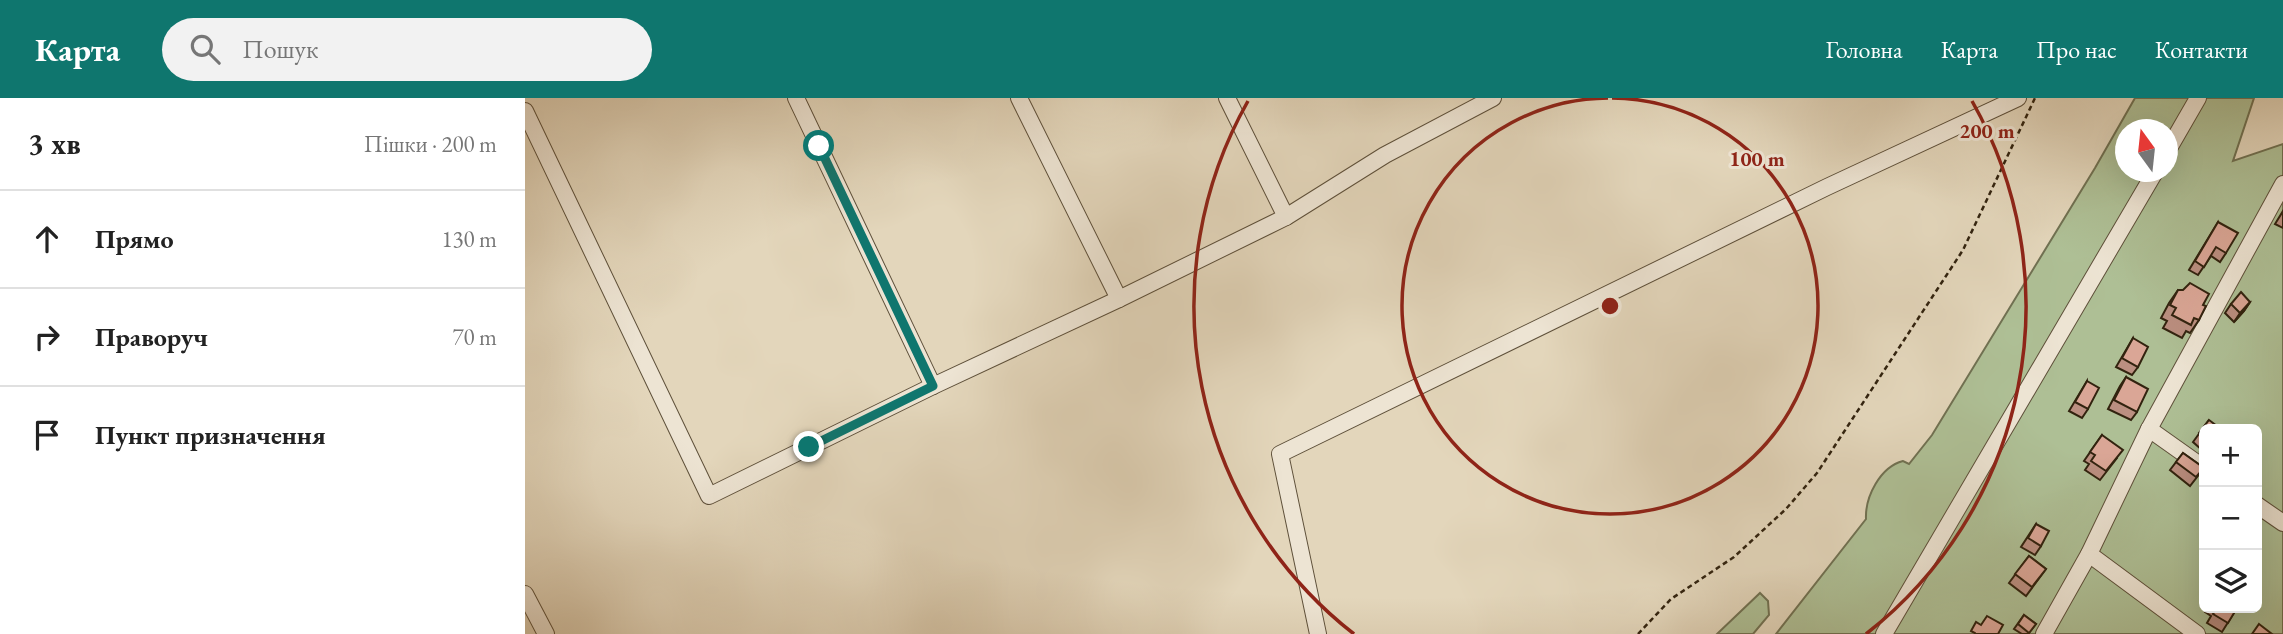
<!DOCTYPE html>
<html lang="uk">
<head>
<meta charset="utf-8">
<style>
  :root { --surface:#fff; --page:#f2f2f2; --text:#222; --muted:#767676; --line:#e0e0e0; --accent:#0f766e }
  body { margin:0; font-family:"EB Garamond",serif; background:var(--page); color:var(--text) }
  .controls { position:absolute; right:21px; bottom:21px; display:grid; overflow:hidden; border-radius:10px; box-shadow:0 7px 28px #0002 }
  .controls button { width:63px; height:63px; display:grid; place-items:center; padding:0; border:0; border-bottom:2px solid var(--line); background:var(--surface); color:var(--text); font:35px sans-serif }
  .compass { position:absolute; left:1590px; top:21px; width:63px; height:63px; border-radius:50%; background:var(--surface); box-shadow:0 7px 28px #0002; rotate:345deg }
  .stop { position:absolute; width:21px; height:21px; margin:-16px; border:5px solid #0f766e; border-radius:50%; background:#fff }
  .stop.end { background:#0f766e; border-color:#fff; box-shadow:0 2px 7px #0008 }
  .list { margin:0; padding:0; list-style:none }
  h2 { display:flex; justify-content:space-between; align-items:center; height:91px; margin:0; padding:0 28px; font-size:30px }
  h2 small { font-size:23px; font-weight:400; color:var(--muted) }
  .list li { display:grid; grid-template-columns:46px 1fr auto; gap:21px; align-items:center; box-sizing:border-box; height:98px; padding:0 28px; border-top:2px solid var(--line) }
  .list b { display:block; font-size:26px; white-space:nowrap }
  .list em { font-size:23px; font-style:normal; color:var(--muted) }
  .icon { flex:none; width:38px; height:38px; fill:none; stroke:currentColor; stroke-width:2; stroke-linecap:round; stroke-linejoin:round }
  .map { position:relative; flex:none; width:1758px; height:536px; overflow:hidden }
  header { display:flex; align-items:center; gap:42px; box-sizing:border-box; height:98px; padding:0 35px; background:var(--accent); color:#fff }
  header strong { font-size:33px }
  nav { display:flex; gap:38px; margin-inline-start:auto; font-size:24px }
  .search { width:490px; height:63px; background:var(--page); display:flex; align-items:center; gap:18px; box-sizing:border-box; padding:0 24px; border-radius:38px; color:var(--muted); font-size:26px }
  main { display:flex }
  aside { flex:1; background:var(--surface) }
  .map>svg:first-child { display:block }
  .green { fill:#aebf95; stroke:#707152; stroke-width:2; fill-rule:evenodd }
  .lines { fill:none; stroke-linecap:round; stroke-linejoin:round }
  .street-casing { stroke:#5e503a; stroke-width:18 }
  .path { stroke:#32230f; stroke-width:2.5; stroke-dasharray:5 3.5; stroke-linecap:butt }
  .street { stroke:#ede4d3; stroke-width:16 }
  .wall { fill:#bb8f81; stroke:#32230f; stroke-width:2 }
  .shaded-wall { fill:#997469; stroke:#32230f; stroke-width:2 }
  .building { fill:#daa696; stroke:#32230f; stroke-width:2 }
  .route { stroke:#0f766e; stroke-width:9 }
  .ring { fill:none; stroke:#8f2418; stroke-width:3.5 }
  .centre { fill:#8f2418; stroke:#ede4d3; stroke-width:3.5 }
  .ring-label { font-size:21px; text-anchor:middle; font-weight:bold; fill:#8f2418; stroke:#ede4d3; stroke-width:6; stroke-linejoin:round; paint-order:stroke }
</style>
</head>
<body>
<header>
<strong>Карта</strong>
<div class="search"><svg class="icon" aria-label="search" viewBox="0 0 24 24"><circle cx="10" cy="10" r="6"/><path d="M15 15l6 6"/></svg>Пошук</div>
<nav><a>Головна</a><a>Карта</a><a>Про нас</a><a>Контакти</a></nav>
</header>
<main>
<aside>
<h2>3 хв<small>Пішки · 200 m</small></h2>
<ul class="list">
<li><svg class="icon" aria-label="ahead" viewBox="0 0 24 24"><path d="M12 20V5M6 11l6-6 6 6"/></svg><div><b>Прямо</b></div><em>130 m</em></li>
<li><svg class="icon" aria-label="right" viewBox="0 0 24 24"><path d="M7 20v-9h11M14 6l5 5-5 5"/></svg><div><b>Праворуч</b></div><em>70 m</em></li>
<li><svg class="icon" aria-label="arrive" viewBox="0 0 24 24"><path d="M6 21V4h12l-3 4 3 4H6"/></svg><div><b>Пункт призначення</b></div></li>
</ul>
</aside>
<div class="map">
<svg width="1758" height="536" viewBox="0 0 1758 536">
  <rect width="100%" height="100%" fill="#e3d6bb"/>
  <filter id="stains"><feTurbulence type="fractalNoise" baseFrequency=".00286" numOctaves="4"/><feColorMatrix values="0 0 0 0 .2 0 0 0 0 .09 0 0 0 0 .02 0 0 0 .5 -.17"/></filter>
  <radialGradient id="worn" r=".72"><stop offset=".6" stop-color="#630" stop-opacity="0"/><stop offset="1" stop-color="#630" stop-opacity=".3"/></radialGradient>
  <g class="green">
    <path d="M1610 0H1729L1708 63 1758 46V536H1251L1341 421C1340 399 1355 369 1378 363L1384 366 1407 337 1570 70ZM1601 32H1643V74H1601ZM1679 331H1732V510H1679Z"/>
    <polygon points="1235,495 1243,503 1244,517 1228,536 1192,536"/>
  </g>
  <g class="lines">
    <defs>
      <g id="street">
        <polyline points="271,0 408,288"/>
        <polyline points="494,0 594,201"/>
        <polyline points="702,0 761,119"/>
        <polyline points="0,13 184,398 408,288 594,201 761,119 860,57 968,0"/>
        <polyline points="1643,52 1673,0"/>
        <polyline points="1624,331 1679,370"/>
        <polyline points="1732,407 1758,425"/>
        <polyline points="1564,456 1672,536"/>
        <polyline points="0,496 21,536"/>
        <polyline points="793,536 755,356 1302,89 1493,0"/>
        <polyline points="1359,536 1630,74"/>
        <polyline points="1519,536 1564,456 1624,331 1758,86"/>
      </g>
    </defs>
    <use href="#street" class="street-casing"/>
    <polyline class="path" points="1113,536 1146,501 1209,459 1261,411 1292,375 1438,152 1510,0"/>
    <use href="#street" class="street"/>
  </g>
  <g class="wall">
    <polygon points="1758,113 1758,130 1750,126"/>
    <polygon points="1693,124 1701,155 1695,164 1686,158 1673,177 1664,172"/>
    <polygon points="1653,192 1678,207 1674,222 1665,235 1661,233 1657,240 1638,230 1642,223 1636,220 1644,205"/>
    <polygon points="1725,204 1719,213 1709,224 1700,215 1706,206"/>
    <polygon points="1608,240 1613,269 1607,277 1591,269"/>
    <polygon points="1601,279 1612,314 1606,322 1583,311 1595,288"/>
    <polygon points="1562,283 1563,311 1557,320 1544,313"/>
    <polygon points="1684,322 1679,331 1679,357 1675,354 1677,352 1668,344"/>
    <polygon points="1577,337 1592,360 1575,382 1560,372 1564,366 1559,363"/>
    <polygon points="1658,355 1679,370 1665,388 1645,372"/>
    <polygon points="1511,426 1516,448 1510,457 1496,449"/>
    <polygon points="1504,458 1521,471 1501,498 1484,485"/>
    <polygon points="1682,510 1712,510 1697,534 1682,525 1686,518 1680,514"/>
    <polygon points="1499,517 1511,526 1503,536 1497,536 1489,531"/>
  </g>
  <polygon class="shaded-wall" points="1725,204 1719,213 1709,224 1715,215"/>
  <g class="building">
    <polygon points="1693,124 1713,135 1701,155 1691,149 1679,169 1670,163"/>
    <polygon points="1665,185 1684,196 1678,207 1681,208 1674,222 1669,220 1666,227 1647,217 1651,210 1645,207 1653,192 1658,192"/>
    <polygon points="1716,194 1725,204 1715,215 1706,206"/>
    <polygon points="1608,240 1623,249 1613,269 1597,260"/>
    <polygon points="1601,279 1623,291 1612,314 1589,302"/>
    <polygon points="1562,283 1574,290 1563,311 1550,304"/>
    <polygon points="1684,322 1696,331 1679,331 1679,340 1674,335"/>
    <polygon points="1577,337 1598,352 1581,373 1566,363 1570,357 1565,354"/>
    <polygon points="1658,355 1679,370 1671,379 1651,364"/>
    <polygon points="1511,426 1524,433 1516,448 1503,440"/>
    <polygon points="1504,458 1521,471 1507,489 1490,476"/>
    <polygon points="1692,510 1712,510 1703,525 1688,516"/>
    <polygon points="1499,517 1511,526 1504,535 1493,526"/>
    <polygon points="1462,518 1478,527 1473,536 1450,536 1450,535 1446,533 1451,524 1456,527"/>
    <polygon points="1734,526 1747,536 1727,536"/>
  </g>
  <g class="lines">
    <polyline class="route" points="284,349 408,288 294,48"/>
  </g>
  <g class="ring">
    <path d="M1087 0A208 208 0 1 1 1083 0"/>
    <path d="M829 536A416 416 0 0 1 723 3M1447 3A416 416 0 0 1 1341 536"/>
  </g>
  <circle cx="1085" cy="208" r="10" class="centre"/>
  <g class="ring-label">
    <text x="1462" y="40">200 m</text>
    <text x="1232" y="68">100 m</text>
  </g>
  <rect width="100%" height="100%" filter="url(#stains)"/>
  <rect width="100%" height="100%" fill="url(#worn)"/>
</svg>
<div class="controls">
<button>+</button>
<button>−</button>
<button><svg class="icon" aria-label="layers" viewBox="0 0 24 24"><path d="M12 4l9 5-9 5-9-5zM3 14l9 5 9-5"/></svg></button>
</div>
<svg class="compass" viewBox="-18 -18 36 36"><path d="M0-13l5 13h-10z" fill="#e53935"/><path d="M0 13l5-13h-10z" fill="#767676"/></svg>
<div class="stop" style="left:294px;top:48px"></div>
<div class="stop end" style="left:284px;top:349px"></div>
</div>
</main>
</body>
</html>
